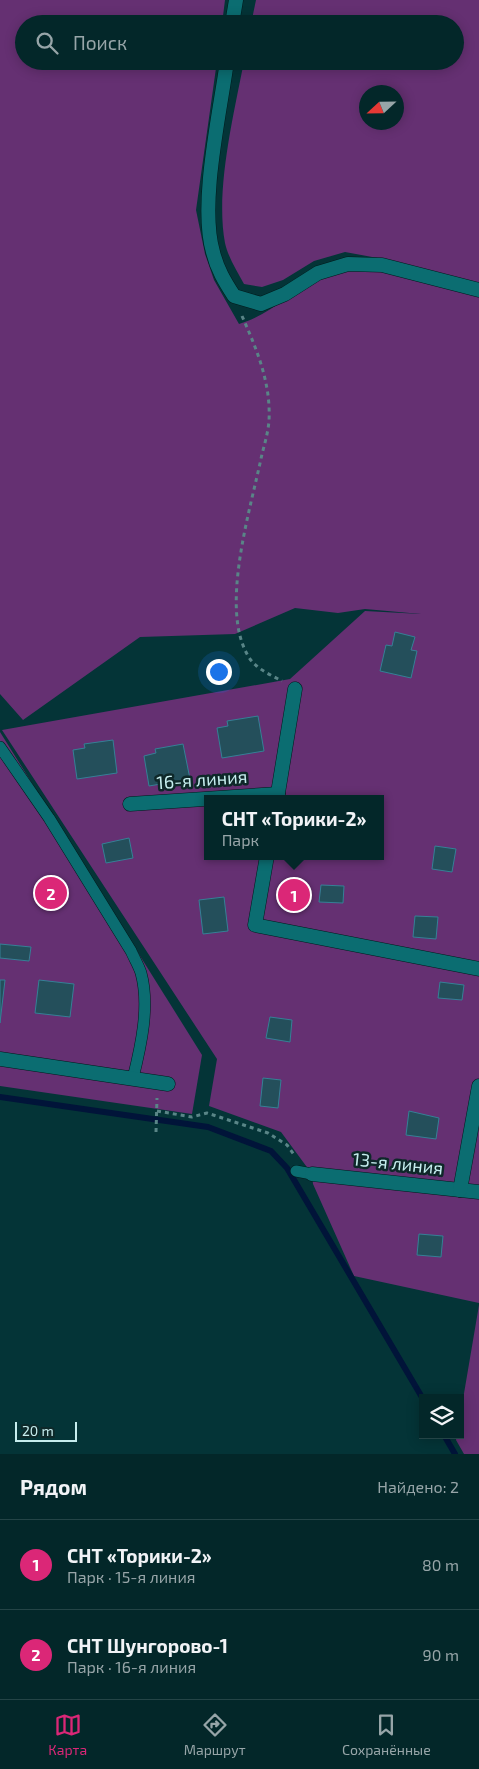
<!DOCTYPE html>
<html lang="ru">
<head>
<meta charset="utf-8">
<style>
  :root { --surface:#032729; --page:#113335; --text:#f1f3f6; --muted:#97a5a8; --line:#244446; --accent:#db2777 }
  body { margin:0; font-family:"Exo 2",sans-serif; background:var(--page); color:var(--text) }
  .controls { position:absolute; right:15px; bottom:15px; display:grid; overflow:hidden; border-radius:0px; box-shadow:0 2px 12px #0003 }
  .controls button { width:45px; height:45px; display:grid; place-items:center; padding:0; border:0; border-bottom:1px solid var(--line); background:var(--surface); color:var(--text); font:25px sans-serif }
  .compass { position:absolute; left:359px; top:85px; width:45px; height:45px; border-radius:50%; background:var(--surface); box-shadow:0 2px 12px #0003; rotate:248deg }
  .scale { position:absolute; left:15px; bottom:12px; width:62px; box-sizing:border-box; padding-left:5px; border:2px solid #c6edee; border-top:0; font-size:14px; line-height:18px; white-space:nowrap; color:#c6edee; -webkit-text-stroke:4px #0e2829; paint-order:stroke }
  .you { position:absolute; left:218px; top:671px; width:18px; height:18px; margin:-12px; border:4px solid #fff; border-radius:50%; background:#1a73e8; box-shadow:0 0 0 8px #1a73e833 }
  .badge { display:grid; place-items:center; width:32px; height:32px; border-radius:50%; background:var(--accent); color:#fff; font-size:16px; font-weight:700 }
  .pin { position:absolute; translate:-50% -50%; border:2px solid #fff; box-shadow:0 1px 5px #0006 }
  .popup { position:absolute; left:204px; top:795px; width:180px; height:65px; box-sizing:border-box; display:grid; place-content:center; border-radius:0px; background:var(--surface); filter:drop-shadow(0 1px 4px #0005); font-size:16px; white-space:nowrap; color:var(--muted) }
  .popup b { font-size:19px; color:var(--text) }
  .popup::after { content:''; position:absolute; left:50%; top:100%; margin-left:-10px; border:10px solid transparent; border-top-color:var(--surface) }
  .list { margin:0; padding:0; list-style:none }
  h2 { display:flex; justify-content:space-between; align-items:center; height:65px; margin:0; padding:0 20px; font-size:21px }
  h2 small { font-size:16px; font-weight:400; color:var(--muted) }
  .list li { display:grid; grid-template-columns:32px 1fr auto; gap:15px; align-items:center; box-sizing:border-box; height:90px; padding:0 20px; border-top:1px solid var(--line) }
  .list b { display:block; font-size:19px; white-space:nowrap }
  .list p { margin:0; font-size:16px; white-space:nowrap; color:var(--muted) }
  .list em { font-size:16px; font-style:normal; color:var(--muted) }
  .icon { flex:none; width:28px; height:28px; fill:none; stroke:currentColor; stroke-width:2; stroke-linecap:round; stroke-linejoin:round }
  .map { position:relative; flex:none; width:479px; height:1454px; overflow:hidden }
  .search { position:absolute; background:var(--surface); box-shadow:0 2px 12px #0003; left:15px; right:15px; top:15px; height:55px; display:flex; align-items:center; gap:12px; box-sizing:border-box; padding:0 18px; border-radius:28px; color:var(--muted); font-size:19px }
  .sheet { height:245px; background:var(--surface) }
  nav { display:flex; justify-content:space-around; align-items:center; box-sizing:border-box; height:70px; border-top:1px solid var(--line); background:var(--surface); font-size:14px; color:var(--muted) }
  nav a { display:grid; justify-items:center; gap:2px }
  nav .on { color:var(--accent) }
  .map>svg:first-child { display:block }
  .green { fill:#653072; fill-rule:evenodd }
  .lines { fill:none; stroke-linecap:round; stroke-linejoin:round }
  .stream { stroke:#011439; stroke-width:6 }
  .building { fill:#244f5b; stroke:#358096 }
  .service-casing { stroke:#011a1b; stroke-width:12 }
  .minor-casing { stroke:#011a1b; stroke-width:15 }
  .path { stroke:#598587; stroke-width:3; stroke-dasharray:4 4; stroke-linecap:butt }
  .service { stroke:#0b6d71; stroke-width:11 }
  .minor { stroke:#0b6d71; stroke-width:14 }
  .labels { text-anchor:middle; stroke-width:5; stroke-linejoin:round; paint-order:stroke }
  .street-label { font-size:18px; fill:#c6edee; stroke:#0e2829 }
</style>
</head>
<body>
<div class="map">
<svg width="479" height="1454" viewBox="0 0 479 1454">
  <rect width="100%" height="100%" fill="#043437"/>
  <g class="green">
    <path d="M0 0H225L222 24H24V61H217L196 210 205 254 214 280 239 324C268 316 291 292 318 278 365 254 432 283 479 295V1303L354 1276 313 1184 312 1174 281 1132 209 1106 217 1059 2 730 290 679 365 611 421 614 365 609 338 613 295 608 235 634 140 637 23 720 0 694ZM208 799H380V856H208Z"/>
    <path d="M256 0H479V283L383 259 345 252 314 261 283 280 262 287 244 284C237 271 228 257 225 243 215 190 234 114 244 61H455V24H251ZM366 92H396V122H366Z"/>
    <polygon points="0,732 202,1055 192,1114 0,1086"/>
    <polygon points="479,1305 479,1454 464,1454 456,1440 457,1435 460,1435 460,1417"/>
  </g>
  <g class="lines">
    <g class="stream">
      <polyline points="0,1097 208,1127 271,1151 287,1168 423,1399"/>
      <polyline points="444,1435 455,1454"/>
    </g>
  </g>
  <g class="building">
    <polygon points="395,632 415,637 411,650 417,651 411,678 380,671 386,645 392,646"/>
    <polygon points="258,716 264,751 222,758 217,728 228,726 227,721"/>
    <polygon points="113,740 117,773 77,779 73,750 85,748 84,744"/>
    <polygon points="183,744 190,779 149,786 144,756 156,753 155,749"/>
    <polygon points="129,838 133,858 106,863 102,844"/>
    <polygon points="435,846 456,849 452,872 432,869"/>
    <polygon points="321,885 344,886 343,903 319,902"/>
    <polygon points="224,897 228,931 203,934 199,900"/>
    <polygon points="415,916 438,917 436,939 413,937"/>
    <polygon points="0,944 31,947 29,961 0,958"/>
    <polygon points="0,980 5,980 0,1023"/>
    <polygon points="39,980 74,984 70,1017 35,1013"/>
    <polygon points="440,982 464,985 462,1000 438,998"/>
    <polygon points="270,1017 292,1020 290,1042 266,1038"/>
    <polygon points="263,1078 281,1080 278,1108 260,1106"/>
    <polygon points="409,1111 439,1118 436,1139 406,1135"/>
    <polygon points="419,1234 443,1236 441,1257 417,1255"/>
  </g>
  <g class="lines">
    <defs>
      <g id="service">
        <path d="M0 747 49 818 131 951C134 958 139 966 141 973 150 1006 141 1046 133 1078"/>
        <polyline points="296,1171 312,1174"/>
      </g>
      <g id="minor">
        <polyline points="232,24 236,0"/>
        <path d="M227 61C220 113 199 204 213 252 217 269 225 282 234 296L261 304 285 294 318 273 348 264 382 265 479 290"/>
        <polyline points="277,799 295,689"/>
        <polyline points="130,804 278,794"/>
        <polyline points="267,856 255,925 479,969"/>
        <polyline points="0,1059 168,1084"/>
        <polyline points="312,1174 479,1192"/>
        <polyline points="460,1190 479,1086"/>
      </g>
    </defs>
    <use href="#service" class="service-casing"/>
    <use href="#minor" class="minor-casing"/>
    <g class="path">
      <path d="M242 316C257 350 271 383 269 421 268 432 265 443 262 454 251 508 220 605 247 654 254 668 269 674 282 681"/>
      <polyline points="157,1111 192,1117 207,1113 268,1133 287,1145 295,1156"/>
      <polyline points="156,1132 157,1098"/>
    </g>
    <use href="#service" class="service"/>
    <use href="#minor" class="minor"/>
  </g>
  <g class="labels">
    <g class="street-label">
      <text transform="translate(202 780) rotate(-4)" y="6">16-я линия</text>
      <text transform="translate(398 1164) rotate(6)" y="6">13-я линия</text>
    </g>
  </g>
</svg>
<div class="controls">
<button><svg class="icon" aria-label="layers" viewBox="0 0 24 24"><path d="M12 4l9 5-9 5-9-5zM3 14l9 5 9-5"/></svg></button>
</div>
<svg class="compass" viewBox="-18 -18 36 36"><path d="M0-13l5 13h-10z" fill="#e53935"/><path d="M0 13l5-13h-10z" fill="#97a5a8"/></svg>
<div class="scale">20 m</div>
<div class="you"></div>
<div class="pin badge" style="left:294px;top:895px">1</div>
<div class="popup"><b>СНТ «Торики-2»</b>Парк</div>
<div class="pin badge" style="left:51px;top:893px">2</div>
<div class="search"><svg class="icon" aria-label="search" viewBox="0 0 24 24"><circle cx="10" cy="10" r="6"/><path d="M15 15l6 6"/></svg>Поиск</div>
</div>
<section class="sheet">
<h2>Рядом<small>Найдено: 2</small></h2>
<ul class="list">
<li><span class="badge">1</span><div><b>СНТ «Торики-2»</b><p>Парк · 15-я линия</p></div><em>80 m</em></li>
<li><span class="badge">2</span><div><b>СНТ Шунгорово-1</b><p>Парк · 16-я линия</p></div><em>90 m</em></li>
</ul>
</section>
<nav>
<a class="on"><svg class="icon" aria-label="map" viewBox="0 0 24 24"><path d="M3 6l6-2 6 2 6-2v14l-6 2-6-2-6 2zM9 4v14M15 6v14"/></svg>Карта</a>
<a><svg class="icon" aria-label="directions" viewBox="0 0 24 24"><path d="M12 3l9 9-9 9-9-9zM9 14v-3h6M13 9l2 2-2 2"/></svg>Маршрут</a>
<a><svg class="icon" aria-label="saved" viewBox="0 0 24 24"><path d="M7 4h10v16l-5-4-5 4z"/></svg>Сохранённые</a>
</nav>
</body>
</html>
